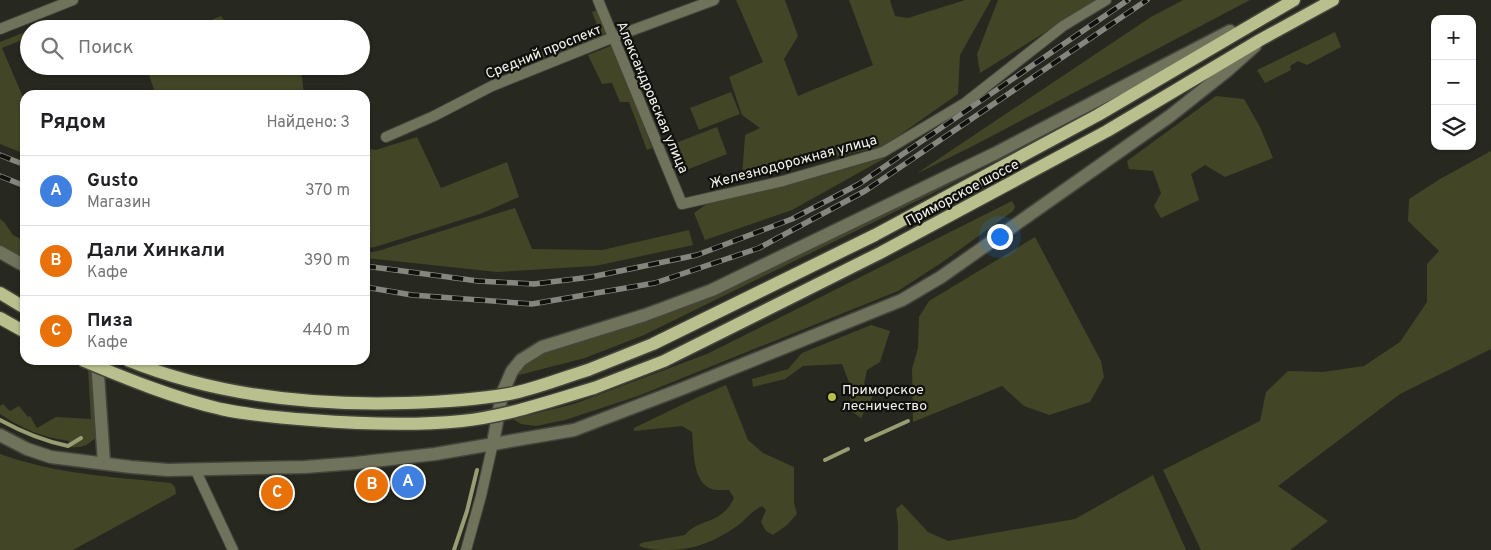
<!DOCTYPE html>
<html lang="ru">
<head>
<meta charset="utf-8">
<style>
  :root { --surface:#fff; --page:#f6f6f6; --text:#202124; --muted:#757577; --line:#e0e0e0; --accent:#b45309 }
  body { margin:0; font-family:Overpass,sans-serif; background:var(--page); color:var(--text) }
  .controls { position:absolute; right:15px; top:15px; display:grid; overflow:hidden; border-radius:10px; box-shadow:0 1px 4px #0004 }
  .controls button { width:45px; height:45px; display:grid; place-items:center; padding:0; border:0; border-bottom:1px solid var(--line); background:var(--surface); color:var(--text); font:25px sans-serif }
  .you { position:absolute; left:999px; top:236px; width:18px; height:18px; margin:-12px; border:4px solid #fff; border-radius:50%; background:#1a73e8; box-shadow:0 0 0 8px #1a73e833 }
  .badge { display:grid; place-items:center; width:32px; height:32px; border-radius:50%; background:var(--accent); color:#fff; font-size:16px; font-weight:700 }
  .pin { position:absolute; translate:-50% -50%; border:2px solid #fff; box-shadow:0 1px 5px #0006 }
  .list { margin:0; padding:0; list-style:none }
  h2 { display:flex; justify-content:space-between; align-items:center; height:65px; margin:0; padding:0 20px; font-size:21px }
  h2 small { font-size:16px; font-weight:400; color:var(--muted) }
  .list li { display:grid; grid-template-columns:32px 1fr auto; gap:15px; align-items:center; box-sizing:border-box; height:70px; padding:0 20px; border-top:1px solid var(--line) }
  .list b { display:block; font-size:19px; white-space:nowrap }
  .list p { margin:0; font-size:16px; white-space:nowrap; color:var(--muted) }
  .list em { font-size:16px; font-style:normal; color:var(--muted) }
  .icon { flex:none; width:28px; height:28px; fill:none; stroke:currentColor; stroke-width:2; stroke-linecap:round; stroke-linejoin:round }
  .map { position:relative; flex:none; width:1491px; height:550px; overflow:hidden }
  .search { position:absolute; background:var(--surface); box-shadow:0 1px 4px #0004; left:20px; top:20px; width:350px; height:55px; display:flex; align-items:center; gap:12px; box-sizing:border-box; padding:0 18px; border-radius:28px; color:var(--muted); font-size:19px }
  .panel { position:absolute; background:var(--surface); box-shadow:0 1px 4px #0004; left:20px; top:90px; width:350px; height:275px; border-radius:15px }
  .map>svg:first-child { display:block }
  .green { fill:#434626 }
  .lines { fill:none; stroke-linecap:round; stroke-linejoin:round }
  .stream { stroke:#999d73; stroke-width:4 }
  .minor-casing { stroke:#44453c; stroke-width:12 }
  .tertiary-casing { stroke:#44453c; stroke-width:15 }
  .primary-casing { stroke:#44453c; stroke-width:15 }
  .minor { stroke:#70735b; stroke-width:10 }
  .tertiary { stroke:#70735b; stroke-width:12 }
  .primary { stroke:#bac08d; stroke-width:12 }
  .rail-casing { stroke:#85867e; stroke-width:5.5 }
  .rail { stroke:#10100c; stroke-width:4; stroke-dasharray:11; stroke-linecap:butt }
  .primary-bridge-casing { stroke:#44453c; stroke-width:15; stroke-linecap:butt }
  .primary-bridge { stroke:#bac08d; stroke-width:12 }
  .poi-dot { fill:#b7c148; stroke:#10100c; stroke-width:2 }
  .labels { text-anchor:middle; stroke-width:4.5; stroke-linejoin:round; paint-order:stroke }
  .street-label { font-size:14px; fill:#f3f4ee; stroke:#10100c }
  .poi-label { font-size:14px; fill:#f3f4ee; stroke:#10100c; text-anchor:start }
</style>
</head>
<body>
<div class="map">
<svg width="1491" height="550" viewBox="0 0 1491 550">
  <rect width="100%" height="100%" fill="#27281f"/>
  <g class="green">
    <polygon points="736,0 785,0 798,36 784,59 798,96 873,65 849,0 890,0 895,16 908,18 965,0 991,0 960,55 958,94 884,146 742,178 745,135 760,128 742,115 729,77 763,62"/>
    <polygon points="998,0 1097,0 980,73 977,54"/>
    <polygon points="1183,0 1250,0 967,149 916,174 1151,17"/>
    <polygon points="598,10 607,31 606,35 496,75 494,70 599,30 592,12"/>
    <polygon points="221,16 231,29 188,29"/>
    <polygon points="28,31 29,37 2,48 25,102 25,154 0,144 0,42"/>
    <polygon points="1335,32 1341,47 1307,65 1298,61 1290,66 1291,70 1265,83 1257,70"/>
    <polygon points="613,45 652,148 647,150 629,102 620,102 612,83 602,84 588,55"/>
    <polygon points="146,66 266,66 276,74 301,69 304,95 156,95"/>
    <polygon points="731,92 740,114 699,130 690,108"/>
    <polygon points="1216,96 1244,99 1260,127 1273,158 1225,177 1205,165 1191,174 1199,200 1161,218 1154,206 1161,193 1153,171 1129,169 1127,161"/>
    <polygon points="717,127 727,154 684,171 673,144"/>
    <polygon points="417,137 441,188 507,162 519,197 480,214 375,247 365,248 365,148 376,150"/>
    <polygon points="1491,151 1491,349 1400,394 1278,486 1328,521 1290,550 1201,550 1163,470 1260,421 1266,392 1288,371 1323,372 1364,366 1400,342 1427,302 1427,264 1439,251 1408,221 1409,199 1440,179"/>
    <polygon points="887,157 792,210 705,240 694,213 711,201 789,185"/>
    <polygon points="984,168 644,335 585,358 515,376 524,362 545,349 663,315 715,295 878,217"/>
    <polygon points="1012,201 1015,207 1013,211 944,261 898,291 638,396 565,420 536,426 521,424 513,419 574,404 707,354"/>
    <polygon points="515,208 532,249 602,250 689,230 693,245 595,266 497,272 366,258 365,253 378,251"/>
    <polygon points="0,219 4,222 13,235 25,241 25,258 0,245"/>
    <polygon points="1035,237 1101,361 1104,377 1090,402 1049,415 1024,406 1002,386 913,422 912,369 918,348 919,317 929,301"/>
    <polygon points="871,325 890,331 880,362 867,370 864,384 873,396 861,418 851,411 849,382 842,364 803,366 785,379 753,387 752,379 788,369 802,353"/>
    <path d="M88 369 94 371 96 437C88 446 82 448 69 447V441C41 437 23 429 0 414V406L3 404 10 411 19 406 28 417 30 416 37 428 56 417 91 419Z"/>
    <path d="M726 385 748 440 763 453 794 467V503L797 514 787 525 773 535 766 531 761 522 766 510 762 506C751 512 749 516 741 523 720 539 696 550 669 550 658 550 649 550 639 546L641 543 685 535C700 517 721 526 734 498L729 490C723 490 714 491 709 488 692 478 694 450 692 432L682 426 634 431V428L696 398Z"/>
    <path d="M0 454C55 474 114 477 171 483L175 487 176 494 73 550H0Z"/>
    <polygon points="1153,475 1186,550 898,550 898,525 896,509 902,504 928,532 948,541 1075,519"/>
  </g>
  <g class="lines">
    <g class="stream">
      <path d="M0 420C22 432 43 441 68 446L81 438"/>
      <polyline points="866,440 908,421"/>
      <polyline points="825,460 848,449"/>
      <polyline points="454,550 467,511 477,470"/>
    </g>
    <defs>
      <g id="minor">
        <polyline points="598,0 682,204 783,181 883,152 965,103 1063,26 1106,0"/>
        <polyline points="0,29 73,0"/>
        <polyline points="386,137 434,116 492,86 614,37 714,0"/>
        <polyline points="195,469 233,550"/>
        <polyline points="466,550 481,496 493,443"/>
      </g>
      <g id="tertiary">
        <polyline points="0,252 25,266"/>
        <polyline points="97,360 104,463"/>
        <polyline points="0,435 27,449 51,457 131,467 168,470 305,467 356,463 435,454 574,430 684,388 902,300 941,277 1170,116 1228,70 1255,46"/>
        <polyline points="493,443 502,394 512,371 521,360 542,347 645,315 712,290 996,153 1230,31"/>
      </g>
      <g id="primary">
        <polyline points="0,293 25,308"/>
        <polyline points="0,318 25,332"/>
        <polyline points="588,370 653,344 875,235 1098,115 1294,0"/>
        <polyline points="594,388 664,361 880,253 1107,131 1260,40 1333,0"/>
      </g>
    </defs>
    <use href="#minor" class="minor-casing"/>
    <use href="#tertiary" class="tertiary-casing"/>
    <use href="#primary" class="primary-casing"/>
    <use href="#minor" class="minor"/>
    <use href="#tertiary" class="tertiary"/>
    <use href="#primary" class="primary"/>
    <defs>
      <g id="rail">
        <polyline points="0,155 25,165"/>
        <polyline points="0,176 25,186"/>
        <polyline points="365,266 478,281 534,284 591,277 697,255 792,219 859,184 1128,0"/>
        <polyline points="365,287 412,295 532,304 655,283 759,248 865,191 1147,0"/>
      </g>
    </defs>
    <use href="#rail" class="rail-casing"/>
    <use href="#rail" class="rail"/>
    <defs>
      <g id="primary-bridge">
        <path d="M82 360C127 379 174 398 221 409 250 415 281 418 311 420 361 424 412 426 462 421 507 416 551 401 594 388"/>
        <path d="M127 360C216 396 311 406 407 403 441 402 474 400 509 394 535 389 562 378 588 370"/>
      </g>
    </defs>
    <use href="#primary-bridge" class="primary-bridge-casing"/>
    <use href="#primary-bridge" class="primary-bridge"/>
  </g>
  <circle class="poi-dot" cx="832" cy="397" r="5"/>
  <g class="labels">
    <g class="street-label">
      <text transform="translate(543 51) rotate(-22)" y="5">Средний проспект</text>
      <text transform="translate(653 97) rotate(67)" y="5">Александровская улица</text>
      <text transform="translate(793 161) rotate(-15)" y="5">Железнодорожная улица</text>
      <text transform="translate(962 192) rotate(-28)" y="5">Приморское шоссе</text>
    </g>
    <g class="poi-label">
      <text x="842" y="394">Приморское<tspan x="842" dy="16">лесничество</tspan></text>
    </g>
  </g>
</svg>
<div class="controls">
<button>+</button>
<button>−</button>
<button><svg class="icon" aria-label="layers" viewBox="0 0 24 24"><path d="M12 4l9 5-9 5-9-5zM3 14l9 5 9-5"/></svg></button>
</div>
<div class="you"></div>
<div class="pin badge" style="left:408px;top:482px;background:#3f7fe0">A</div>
<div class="pin badge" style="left:372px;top:485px;background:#e8710a">B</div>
<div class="pin badge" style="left:277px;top:493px;background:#e8710a">C</div>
<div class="search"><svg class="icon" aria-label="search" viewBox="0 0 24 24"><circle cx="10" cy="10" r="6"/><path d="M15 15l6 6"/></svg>Поиск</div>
<section class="panel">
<h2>Рядом<small>Найдено: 3</small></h2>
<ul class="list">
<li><span class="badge" style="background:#3f7fe0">A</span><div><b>Gusto</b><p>Магазин</p></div><em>370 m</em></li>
<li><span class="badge" style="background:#e8710a">B</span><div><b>Дали Хинкали</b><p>Кафе</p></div><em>390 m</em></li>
<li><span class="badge" style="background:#e8710a">C</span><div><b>Пиза</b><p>Кафе</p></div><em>440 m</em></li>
</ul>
</section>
</div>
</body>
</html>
